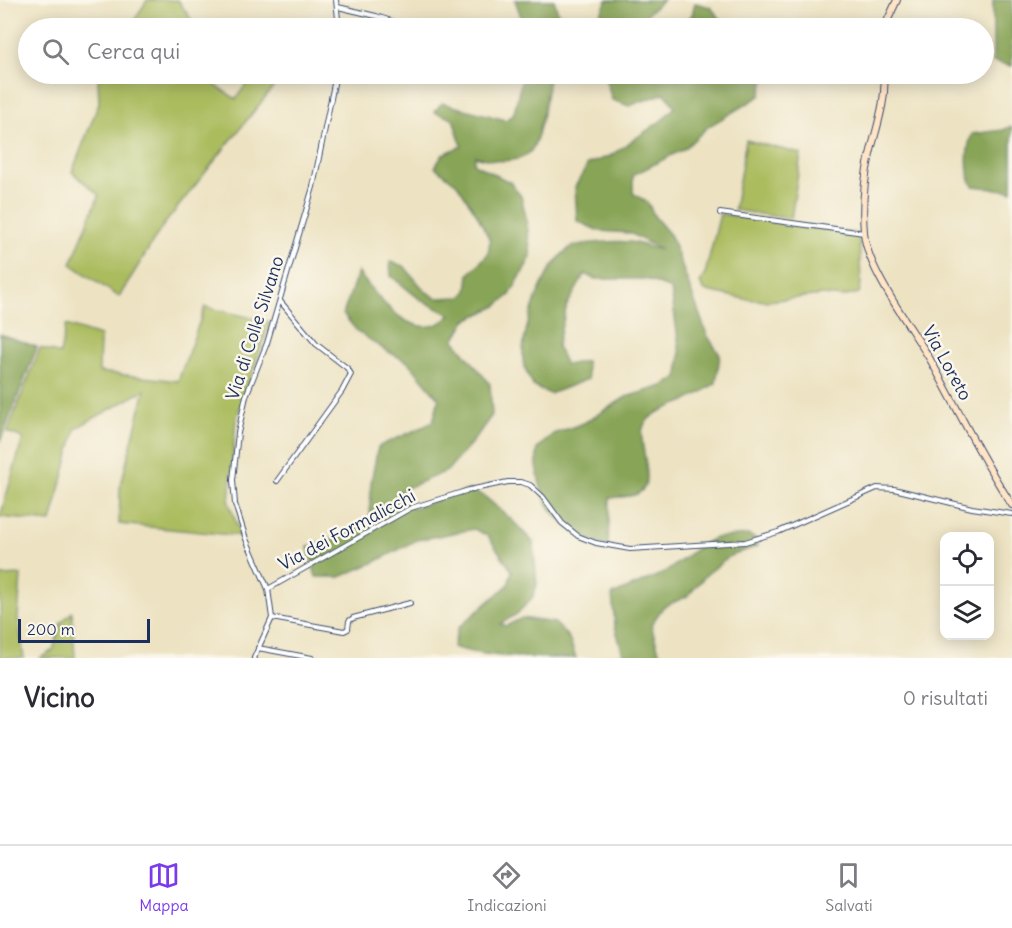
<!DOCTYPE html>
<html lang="it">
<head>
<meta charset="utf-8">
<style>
  :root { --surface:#fff; --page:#f7f7f7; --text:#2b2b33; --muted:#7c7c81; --line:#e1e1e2; --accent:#7c3aed }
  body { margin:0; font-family:Delius,sans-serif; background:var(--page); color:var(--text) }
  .controls { position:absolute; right:18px; bottom:18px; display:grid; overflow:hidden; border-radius:12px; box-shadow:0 3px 15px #0003 }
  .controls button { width:54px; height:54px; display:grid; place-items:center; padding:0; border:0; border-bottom:2px solid var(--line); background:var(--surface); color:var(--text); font:30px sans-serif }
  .scale { position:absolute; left:18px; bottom:15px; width:132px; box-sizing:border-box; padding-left:6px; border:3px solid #1b2f5e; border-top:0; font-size:16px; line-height:21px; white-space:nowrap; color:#1b2f5e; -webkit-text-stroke:4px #fbf7ec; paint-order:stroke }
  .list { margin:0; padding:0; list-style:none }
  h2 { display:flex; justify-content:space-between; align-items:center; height:78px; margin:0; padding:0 24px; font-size:26px }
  h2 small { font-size:20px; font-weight:400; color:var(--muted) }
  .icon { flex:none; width:33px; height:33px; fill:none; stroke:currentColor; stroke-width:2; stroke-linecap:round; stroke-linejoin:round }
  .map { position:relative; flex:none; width:1012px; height:658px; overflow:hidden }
  .search { position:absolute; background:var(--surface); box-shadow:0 3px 15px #0003; left:18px; right:18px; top:18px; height:66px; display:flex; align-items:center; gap:15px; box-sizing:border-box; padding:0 21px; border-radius:33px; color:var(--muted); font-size:22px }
  .sheet { height:186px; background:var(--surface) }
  nav { display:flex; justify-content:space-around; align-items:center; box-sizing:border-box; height:84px; border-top:2px solid var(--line); background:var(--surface); font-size:16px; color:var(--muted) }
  nav a { display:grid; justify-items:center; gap:3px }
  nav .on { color:var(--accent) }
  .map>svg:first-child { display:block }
  .green { fill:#abbc5f; stroke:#63765e; stroke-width:1.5 }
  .forest { fill:#88a456; stroke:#526a5a; stroke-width:1.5 }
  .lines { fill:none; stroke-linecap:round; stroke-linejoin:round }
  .street-casing { stroke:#3a4a6d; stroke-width:6 }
  .secondary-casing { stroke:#3a4a6d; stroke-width:8 }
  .street { stroke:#fff; stroke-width:4 }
  .secondary { stroke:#ffe4c6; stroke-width:6 }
  .labels { text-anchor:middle; stroke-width:5; stroke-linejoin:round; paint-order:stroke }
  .street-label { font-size:18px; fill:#1b2f5e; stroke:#fbf7ec }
</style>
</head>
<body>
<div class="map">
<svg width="1012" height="658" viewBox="0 0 1012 658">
  <rect width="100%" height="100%" fill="#fbf7ec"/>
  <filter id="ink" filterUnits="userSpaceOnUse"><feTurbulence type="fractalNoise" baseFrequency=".0167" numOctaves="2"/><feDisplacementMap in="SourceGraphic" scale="12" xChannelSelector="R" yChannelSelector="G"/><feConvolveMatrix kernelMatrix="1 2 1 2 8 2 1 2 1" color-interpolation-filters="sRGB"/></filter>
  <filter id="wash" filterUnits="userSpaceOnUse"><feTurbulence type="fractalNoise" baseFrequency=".008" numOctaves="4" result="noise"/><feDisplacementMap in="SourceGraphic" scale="24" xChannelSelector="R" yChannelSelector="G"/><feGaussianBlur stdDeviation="1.35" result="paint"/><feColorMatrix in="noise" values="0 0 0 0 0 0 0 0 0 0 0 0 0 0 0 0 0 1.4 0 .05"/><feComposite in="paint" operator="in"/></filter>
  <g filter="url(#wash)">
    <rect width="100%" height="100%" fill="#ede3c3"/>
    <g class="green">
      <polygon points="147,0 178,0 197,28 130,28"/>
      <polygon points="102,74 198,74 236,99 253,74 277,74 282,76 162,227 119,297 71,264 99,195 72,172 99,103 98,80"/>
      <polygon points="746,140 801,154 791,219 734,210"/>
      <polygon points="720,214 859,234 861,284 859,293 843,297 822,295 768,301 745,299 703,290 700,282 705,274"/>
      <polygon points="205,307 270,322 236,420 229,503 241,536 119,524 120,488 145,390 76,428 51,522 0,517 23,438 7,432 40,348 60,354 66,325 100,336 99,372 178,381"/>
      <polygon points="21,575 18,618 24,658 0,658 0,576"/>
      <polygon points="72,612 75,658 40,658 53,650 61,623"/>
    </g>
    <g class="forest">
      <polygon points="515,0 554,0 561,22 560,28 525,28"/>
      <polygon points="607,0 663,0 646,15 658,28 594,28"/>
      <polygon points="993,0 1012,0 1012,66 993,62"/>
      <polygon points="695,3 710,7 729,28 678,28 692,15"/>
      <path d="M523 74H550C547 89 540 142 530 152 516 165 491 161 475 156L474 164 510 182 521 196 526 217 531 257 510 295 495 307 466 320 454 340 490 384 492 415 474 440 447 471 400 491 412 508 469 490 484 496 512 520 533 542 537 585 532 598 517 614 500 624 506 626 522 618 555 623 569 638 576 658C539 658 485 658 453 647L458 628 508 585 512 571 488 536 474 529 417 540 375 562 340 577H316L308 547 343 536 370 518 371 482 378 447C396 437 416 432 433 421L439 399 408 362 385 350 357 331 343 314 358 272C379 299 416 349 451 315L421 300 391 276 390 262 404 266 425 291 436 298 461 297 467 291 469 274 488 254 490 240 476 213 457 184 435 167 443 154 462 146 453 119 434 112 442 103 506 120 514 113Z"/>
      <path d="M604 74H766L760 96 709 126 684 149 633 175V193L648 203 655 217 671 236 707 335 720 355 716 383C707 389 698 395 688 400 675 406 652 411 644 425 635 444 660 483 637 494 630 497 618 497 610 498L608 546C558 533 534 499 537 449L553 434 584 423 626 397 663 386 678 377 680 354 671 289 646 279H594L585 274 567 305 557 346 566 365 586 361 588 379 550 394 533 386C530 378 523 368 523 360 521 329 544 265 570 248 579 242 618 241 630 242 640 243 651 248 661 250L630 233 599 231 577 221 575 187 588 164 610 156 662 120 675 107 665 93 629 106 612 100Z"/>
      <path d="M1010 127 1012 128V191L973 186C965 172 966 149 972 134L1003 130Z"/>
      <polygon points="0,334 37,347 0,442"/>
      <polygon points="748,535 757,539 758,546 730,556 706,575 688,596 663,607 651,625 661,658 624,658 615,626 612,595 666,572 701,545 714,538"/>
    </g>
  </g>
  <g filter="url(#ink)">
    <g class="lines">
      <defs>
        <g id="street">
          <polyline points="336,0 339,28"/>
          <polyline points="338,7 376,16 413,28"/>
          <polyline points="720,213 864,233"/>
          <polyline points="277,481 342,391 351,374 347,368 316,344 280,301"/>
          <polyline points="268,589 411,508 469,490 508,482 521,482 530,485 543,497 562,523 578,536 596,543 630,549 745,542 778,532 877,488 894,489 972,508 1012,514"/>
          <polyline points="272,618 344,631 348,629 349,621 353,618 410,603"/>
          <polyline points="258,648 312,658"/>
          <polyline points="254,658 272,618 268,589 246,539 235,504 233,480 238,433 246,396 267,343 313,187 336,74"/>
        </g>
        <g id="secondary">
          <polyline points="884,28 897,0"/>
          <path d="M884 74C887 102 875 131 869 159 864 182 862 208 864 232 866 269 912 328 931 361 958 409 981 459 1012 505"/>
        </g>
      </defs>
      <use href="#street" class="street-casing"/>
      <use href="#secondary" class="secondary-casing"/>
      <use href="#street" class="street"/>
      <use href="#secondary" class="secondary"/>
    </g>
  </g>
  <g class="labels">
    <g class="street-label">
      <text transform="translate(255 328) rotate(-72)" y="6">Via di Colle Silvano</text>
      <text transform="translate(947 363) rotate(61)" y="6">Via Loreto</text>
      <text transform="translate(347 530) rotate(-28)" y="6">Via dei Formalicchi</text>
    </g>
  </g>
</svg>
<div class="controls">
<button><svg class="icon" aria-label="locate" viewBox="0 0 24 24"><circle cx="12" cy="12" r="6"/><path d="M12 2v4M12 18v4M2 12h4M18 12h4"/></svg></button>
<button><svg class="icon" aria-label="layers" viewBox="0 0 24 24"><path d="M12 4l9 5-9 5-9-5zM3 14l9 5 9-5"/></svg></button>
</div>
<div class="scale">200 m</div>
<div class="search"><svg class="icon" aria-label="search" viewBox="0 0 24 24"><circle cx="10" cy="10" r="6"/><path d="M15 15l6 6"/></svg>Cerca qui</div>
</div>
<section class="sheet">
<h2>Vicino<small>0 risultati</small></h2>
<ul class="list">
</ul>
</section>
<nav>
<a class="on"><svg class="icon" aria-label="map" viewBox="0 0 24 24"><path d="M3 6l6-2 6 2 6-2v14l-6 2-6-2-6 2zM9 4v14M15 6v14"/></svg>Mappa</a>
<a><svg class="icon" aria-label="directions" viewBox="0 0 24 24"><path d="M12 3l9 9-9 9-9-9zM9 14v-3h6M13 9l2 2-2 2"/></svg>Indicazioni</a>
<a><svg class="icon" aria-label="saved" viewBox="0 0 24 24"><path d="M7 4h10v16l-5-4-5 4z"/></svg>Salvati</a>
</nav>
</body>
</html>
